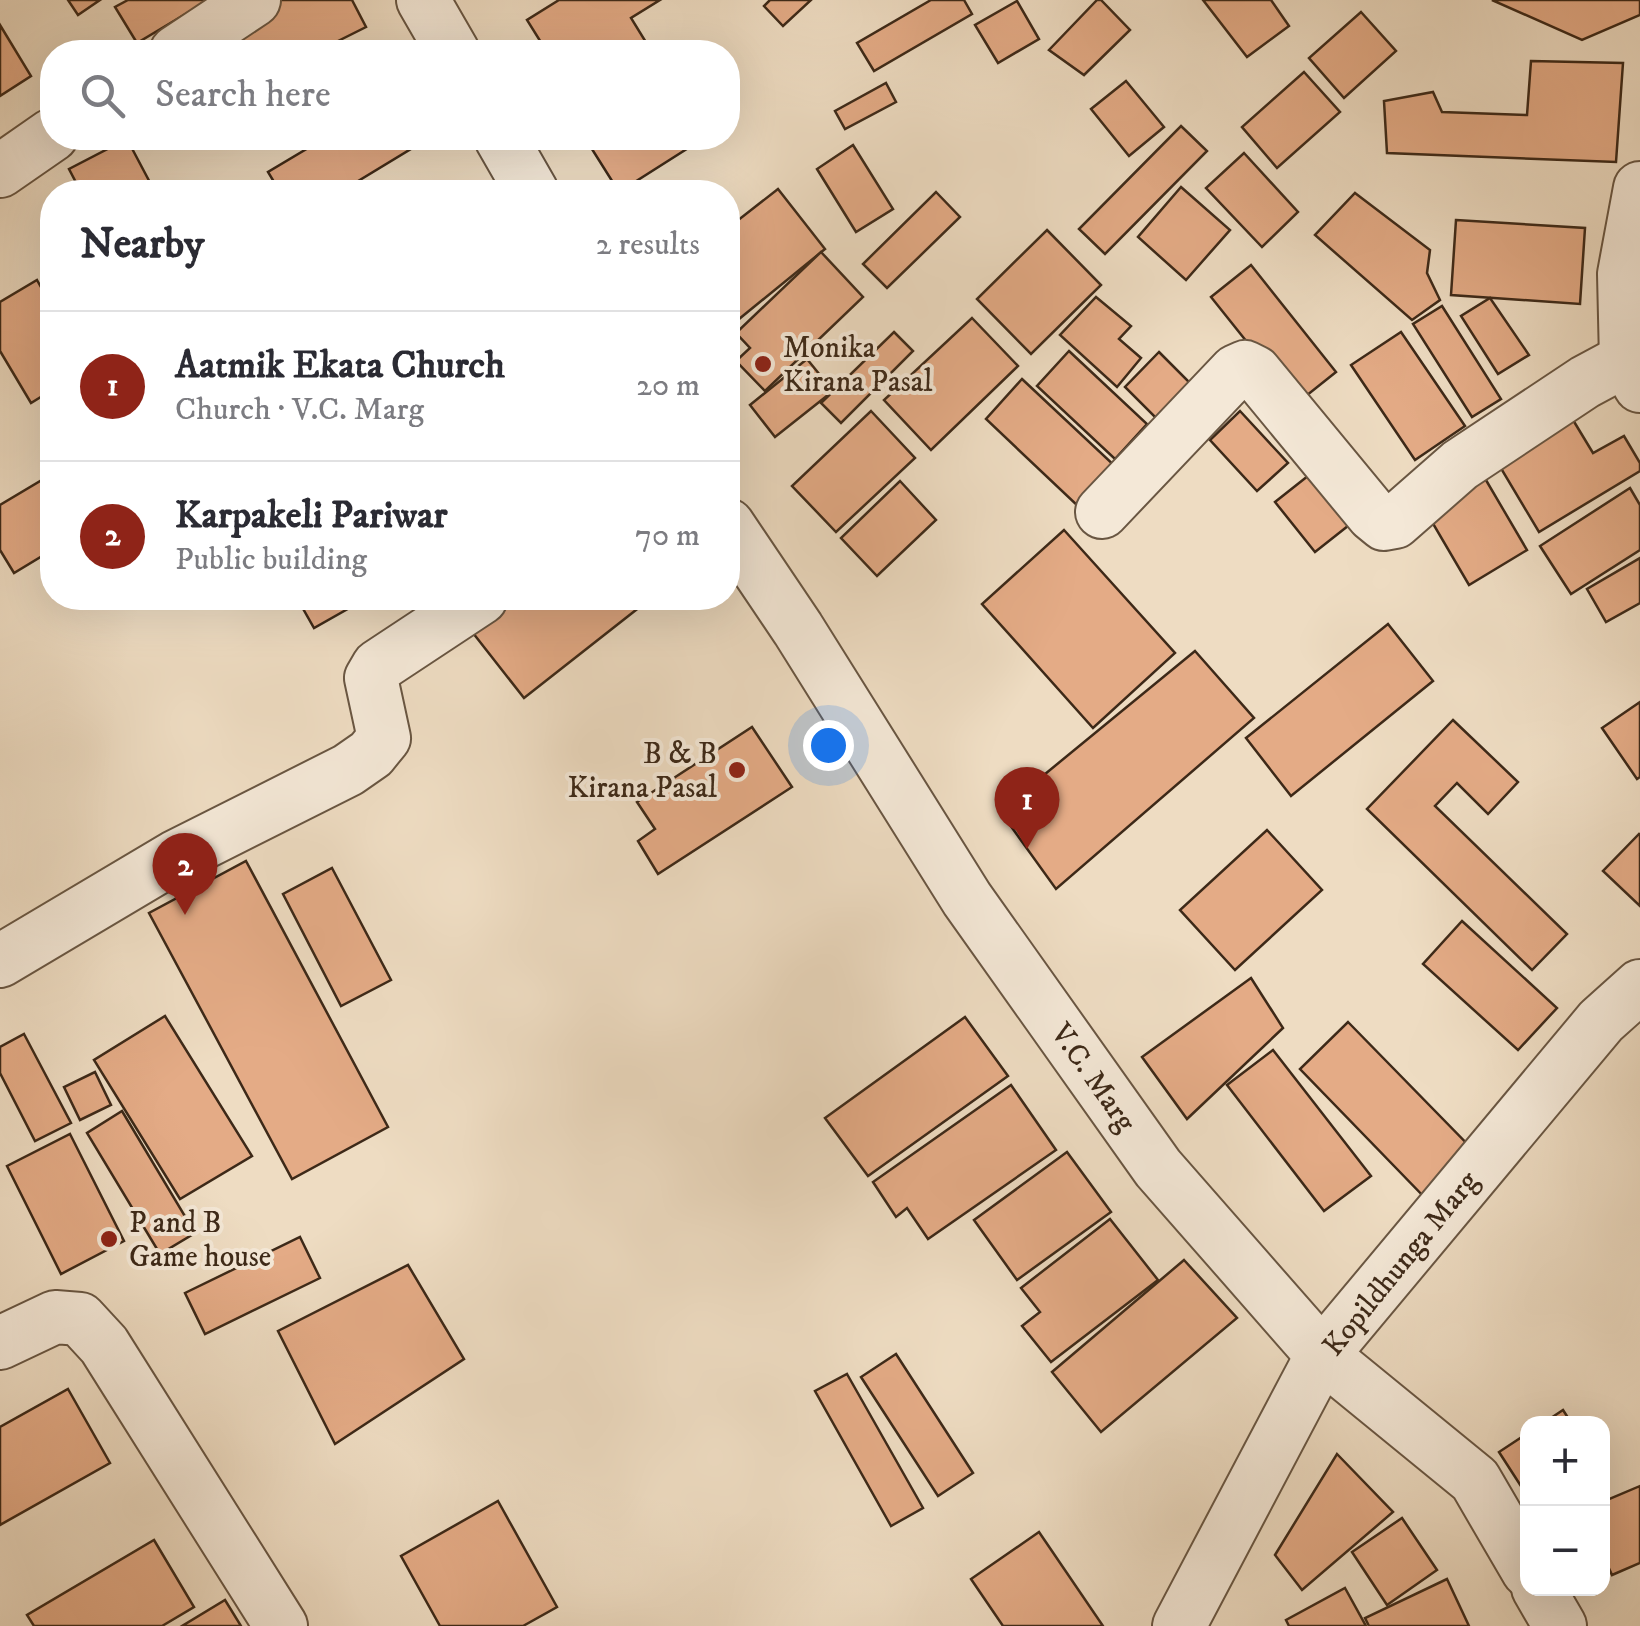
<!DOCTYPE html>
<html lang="en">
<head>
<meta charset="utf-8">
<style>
  :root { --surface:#fff; --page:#f7f7f7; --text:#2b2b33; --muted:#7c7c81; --line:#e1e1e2; --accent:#8f2418 }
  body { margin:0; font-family:"IM FELL DW Pica",serif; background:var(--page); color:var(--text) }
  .controls { position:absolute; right:30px; bottom:30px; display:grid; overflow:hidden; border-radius:20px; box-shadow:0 10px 40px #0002 }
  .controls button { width:90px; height:90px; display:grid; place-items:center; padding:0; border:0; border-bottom:2px solid var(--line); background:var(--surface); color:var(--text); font:50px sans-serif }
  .you { position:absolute; left:828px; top:745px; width:35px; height:35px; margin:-25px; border:8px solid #fff; border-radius:50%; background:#1a73e8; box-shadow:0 0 0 15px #1a73e833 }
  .badge { display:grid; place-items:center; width:65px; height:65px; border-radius:50%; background:var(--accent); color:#fff; font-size:32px; font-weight:700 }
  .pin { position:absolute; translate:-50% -82px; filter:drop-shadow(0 2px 5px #0008) }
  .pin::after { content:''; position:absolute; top:52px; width:35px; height:30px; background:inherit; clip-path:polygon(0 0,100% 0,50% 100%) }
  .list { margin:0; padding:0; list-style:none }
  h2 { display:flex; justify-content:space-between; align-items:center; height:130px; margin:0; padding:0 40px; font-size:42px }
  h2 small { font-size:32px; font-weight:400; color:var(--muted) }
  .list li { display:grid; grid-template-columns:65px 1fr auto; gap:30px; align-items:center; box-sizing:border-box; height:150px; padding:0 40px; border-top:2px solid var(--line) }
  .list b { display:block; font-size:38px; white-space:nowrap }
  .list p { margin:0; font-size:32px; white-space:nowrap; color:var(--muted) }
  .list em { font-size:32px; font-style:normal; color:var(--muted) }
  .icon { flex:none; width:55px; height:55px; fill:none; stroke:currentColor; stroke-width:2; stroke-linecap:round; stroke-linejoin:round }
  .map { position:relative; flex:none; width:1640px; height:1626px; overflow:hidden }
  .search { position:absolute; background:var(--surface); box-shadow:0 10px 40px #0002; left:40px; top:40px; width:700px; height:110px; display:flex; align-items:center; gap:25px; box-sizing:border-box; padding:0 35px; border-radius:40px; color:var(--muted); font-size:38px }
  .panel { position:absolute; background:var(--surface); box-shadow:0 10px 40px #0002; left:40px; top:180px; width:700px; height:430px; border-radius:40px }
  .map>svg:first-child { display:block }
  .building { fill:#e4ab86; stroke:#3d2918; stroke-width:2.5 }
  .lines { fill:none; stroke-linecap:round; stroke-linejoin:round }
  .street-casing { stroke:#695642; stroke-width:56 }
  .street { stroke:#f4e8d7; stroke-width:52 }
  .poi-dot { fill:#8f2418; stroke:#f4e8d7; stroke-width:4 }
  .labels { text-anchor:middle; stroke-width:8; stroke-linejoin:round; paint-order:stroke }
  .poi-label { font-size:30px; fill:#3d2918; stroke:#f4e8d7; text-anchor:start }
  .street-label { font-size:30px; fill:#3d2918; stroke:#f4e8d7 }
</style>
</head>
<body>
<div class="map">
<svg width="1640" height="1626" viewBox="0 0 1640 1626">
  <rect width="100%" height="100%" fill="#eedcc2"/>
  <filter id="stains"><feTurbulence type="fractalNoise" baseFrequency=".002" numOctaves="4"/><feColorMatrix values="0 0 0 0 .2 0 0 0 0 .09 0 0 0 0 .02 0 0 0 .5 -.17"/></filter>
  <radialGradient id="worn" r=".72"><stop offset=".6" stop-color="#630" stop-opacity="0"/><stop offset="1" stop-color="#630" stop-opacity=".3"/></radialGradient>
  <g class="building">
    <polygon points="68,0 100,0 78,15"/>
    <polygon points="128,0 209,0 137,43 115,7"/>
    <polygon points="275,0 352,0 366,27 316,52 246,52 231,23"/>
    <polygon points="559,0 660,0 631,18 652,52 547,52 527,20"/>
    <polygon points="770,0 811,0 783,26 764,6"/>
    <polygon points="931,0 964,0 972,14 874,71 857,43"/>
    <polygon points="1097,0 1101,0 1130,30 1084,75 1049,50"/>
    <polygon points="1203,0 1271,0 1289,26 1247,57"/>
    <polygon points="1492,0 1640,0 1640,15 1582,40"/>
    <polygon points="1017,1 1039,39 998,63 975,25"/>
    <polygon points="1361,12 1396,51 1344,98 1309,58"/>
    <polygon points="0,25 31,76 0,96"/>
    <polygon points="1531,61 1623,63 1616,162 1387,153 1384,101 1433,92 1442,112 1527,115"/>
    <polygon points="1304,72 1340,112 1277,168 1242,127"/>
    <polygon points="1126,81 1164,127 1129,156 1091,109"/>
    <polygon points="886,83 896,102 845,129 835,111"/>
    <polygon points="1181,126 1207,151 1105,254 1079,229"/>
    <polygon points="325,138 415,138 419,144 340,192 280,192 268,172"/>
    <polygon points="585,138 704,138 619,192"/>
    <polygon points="127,139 155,192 81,192 69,169"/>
    <polygon points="853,145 893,209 856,232 817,169"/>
    <polygon points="1244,153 1298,212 1262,247 1206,188"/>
    <polygon points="1181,187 1230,230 1186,280 1138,237"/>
    <polygon points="778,189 825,249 728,328 728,228"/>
    <polygon points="936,192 960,217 887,288 863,264"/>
    <polygon points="1355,193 1430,250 1427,273 1440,300 1412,320 1315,235"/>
    <polygon points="1456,220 1585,228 1580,304 1451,295"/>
    <polygon points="1047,230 1101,285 1031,354 977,299"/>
    <polygon points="821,252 863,297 765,391 736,361 750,348 736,333"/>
    <polygon points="1251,265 1336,372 1306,396 1271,372 1211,297"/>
    <polygon points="37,280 52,307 52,390 31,403 0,351 0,302"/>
    <polygon points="1096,297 1131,326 1119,339 1141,358 1117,387 1060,335"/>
    <polygon points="1490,298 1529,355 1498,374 1461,316"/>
    <polygon points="1442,306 1501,399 1472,417 1413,324"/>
    <polygon points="972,318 1018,366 931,450 884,400"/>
    <polygon points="894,332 913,351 841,423 821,403"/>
    <polygon points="1401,332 1465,426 1415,460 1351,365"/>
    <polygon points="1069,351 1147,424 1115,459 1037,386"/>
    <polygon points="1159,352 1190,383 1156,418 1125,387"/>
    <polygon points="807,359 833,391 775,437 750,405"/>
    <polygon points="1022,379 1117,468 1080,508 986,419"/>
    <polygon points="871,411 915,458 836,532 792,486"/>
    <polygon points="1240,411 1288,463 1257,491 1210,440"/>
    <polygon points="1570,415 1593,453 1624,436 1640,463 1640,471 1539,532 1496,460"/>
    <polygon points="1318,468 1358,518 1315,552 1275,502"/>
    <polygon points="52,474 52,550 14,573 0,550 0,505"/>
    <polygon points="1483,475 1527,550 1469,585 1425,510"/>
    <polygon points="900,481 936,520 877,576 841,538"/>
    <polygon points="1630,488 1640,505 1640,550 1571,594 1540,546"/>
    <polygon points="1064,530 1175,653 1093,728 982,604"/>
    <polygon points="1640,558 1640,603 1606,622 1587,589"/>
    <polygon points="297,598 367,598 314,628"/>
    <polygon points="519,598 634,598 641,606 524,698 473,633"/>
    <polygon points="1388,624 1433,681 1291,796 1246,738"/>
    <polygon points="1195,651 1254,718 1056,889 1000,811"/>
    <polygon points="1640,702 1640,777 1637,779 1602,728"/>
    <polygon points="1453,720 1518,782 1488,814 1457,783 1435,806 1567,934 1532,970 1367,809"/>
    <polygon points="752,727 792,787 658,874 638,841 655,829 637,802"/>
    <polygon points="1267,830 1322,890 1235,970 1180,910"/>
    <polygon points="1639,834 1640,835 1640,906 1603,871"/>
    <polygon points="246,861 388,1127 292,1179 149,913"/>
    <polygon points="332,868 391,980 341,1006 283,894"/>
    <polygon points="1462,921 1557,1008 1518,1050 1423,964"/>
    <polygon points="1251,978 1283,1028 1187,1119 1142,1057"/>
    <polygon points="165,1016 252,1156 180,1199 94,1060"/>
    <polygon points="965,1017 1008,1076 868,1176 825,1118"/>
    <polygon points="1348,1022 1478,1155 1430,1203 1300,1069"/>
    <polygon points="24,1034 71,1123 35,1141 0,1073 0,1047"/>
    <polygon points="1273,1050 1371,1176 1324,1211 1227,1085"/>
    <polygon points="95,1072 111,1105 80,1120 64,1087"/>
    <polygon points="1011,1085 1056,1150 928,1239 907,1208 896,1217 873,1182"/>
    <polygon points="122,1111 195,1233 160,1254 87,1133"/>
    <polygon points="70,1134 124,1241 61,1274 7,1166"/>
    <polygon points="1067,1152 1111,1212 1017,1280 974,1220"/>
    <polygon points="1110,1219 1158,1280 1051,1362 1022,1326 1040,1312 1021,1288"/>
    <polygon points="300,1237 320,1278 205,1334 185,1293"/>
    <polygon points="1184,1260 1237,1318 1101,1432 1052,1372"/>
    <polygon points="408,1265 464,1359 335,1444 278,1331"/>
    <polygon points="896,1354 973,1473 938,1496 861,1377"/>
    <polygon points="847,1374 923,1508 891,1526 815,1391"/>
    <polygon points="68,1389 110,1463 0,1525 0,1427"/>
    <polygon points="1563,1410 1572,1424 1542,1424"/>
    <polygon points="1528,1433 1528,1497 1499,1452"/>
    <polygon points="1337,1454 1393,1512 1302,1590 1275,1555"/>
    <polygon points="1640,1486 1640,1563 1612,1575 1602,1553 1602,1502"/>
    <polygon points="498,1501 557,1607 523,1626 440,1626 401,1556"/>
    <polygon points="1402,1518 1437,1570 1387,1605 1352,1552"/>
    <polygon points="1039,1532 1103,1626 1003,1626 971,1579"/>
    <polygon points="154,1540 194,1607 162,1626 34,1626 27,1615"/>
    <polygon points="1447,1579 1469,1626 1369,1626 1365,1618"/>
    <polygon points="1345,1588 1366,1626 1289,1626 1286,1620"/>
    <polygon points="225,1600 241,1626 182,1626"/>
  </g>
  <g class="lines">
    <defs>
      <g id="street">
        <polyline points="423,0 453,52"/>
        <polyline points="176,52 254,0"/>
        <polyline points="501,138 532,192"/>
        <polyline points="0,171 52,135"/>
        <polyline points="1640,188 1624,274 1626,360 1640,386"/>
        <polyline points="1102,512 1236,371 1245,367 1255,372 1373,515 1384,524 1395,522 1460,465 1585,382 1626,360"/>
        <polyline points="728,525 798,629 967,899 1158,1168 1322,1355 1475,1480 1528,1571"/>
        <polyline points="0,961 175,857 348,770 371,754 384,738 371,678 378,666 481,598"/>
        <polyline points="0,1343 55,1317 80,1319 104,1345 281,1626"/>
        <polyline points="1538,1588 1560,1626"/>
        <polyline points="1179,1626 1322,1355 1601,1021 1640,986"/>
      </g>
    </defs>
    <use href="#street" class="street-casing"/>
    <use href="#street" class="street"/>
  </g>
  <g class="poi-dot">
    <circle cx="763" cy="364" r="10"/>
    <circle cx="737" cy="770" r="10"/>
    <circle cx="109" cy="1239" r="10"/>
  </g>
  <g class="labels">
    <g class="poi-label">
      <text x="783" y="357">Monika<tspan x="783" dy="34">Kirana Pasal</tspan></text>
      <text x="717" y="763" text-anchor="end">B &amp; B<tspan x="717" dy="34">Kirana Pasal</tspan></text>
      <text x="129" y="1232">P and B<tspan x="129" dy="34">Game house</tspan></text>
    </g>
    <g class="street-label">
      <text transform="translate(1094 1077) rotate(55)" y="10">V.C. Marg</text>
      <text transform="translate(1400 1263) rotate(-51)" y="10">Kopildhunga Marg</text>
    </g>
  </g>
  <rect width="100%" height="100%" filter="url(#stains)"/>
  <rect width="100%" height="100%" fill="url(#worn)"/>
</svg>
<div class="controls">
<button>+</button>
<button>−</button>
</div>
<div class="you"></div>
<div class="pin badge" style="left:1027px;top:849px">1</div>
<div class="pin badge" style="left:185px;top:915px">2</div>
<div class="search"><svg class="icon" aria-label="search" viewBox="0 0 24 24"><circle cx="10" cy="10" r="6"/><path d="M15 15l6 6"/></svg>Search here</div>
<section class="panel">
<h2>Nearby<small>2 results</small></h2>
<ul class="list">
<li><span class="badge">1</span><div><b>Aatmik Ekata Church</b><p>Church · V.C. Marg</p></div><em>20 m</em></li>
<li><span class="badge">2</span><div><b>Karpakeli Pariwar</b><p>Public building</p></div><em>70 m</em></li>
</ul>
</section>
</div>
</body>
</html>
